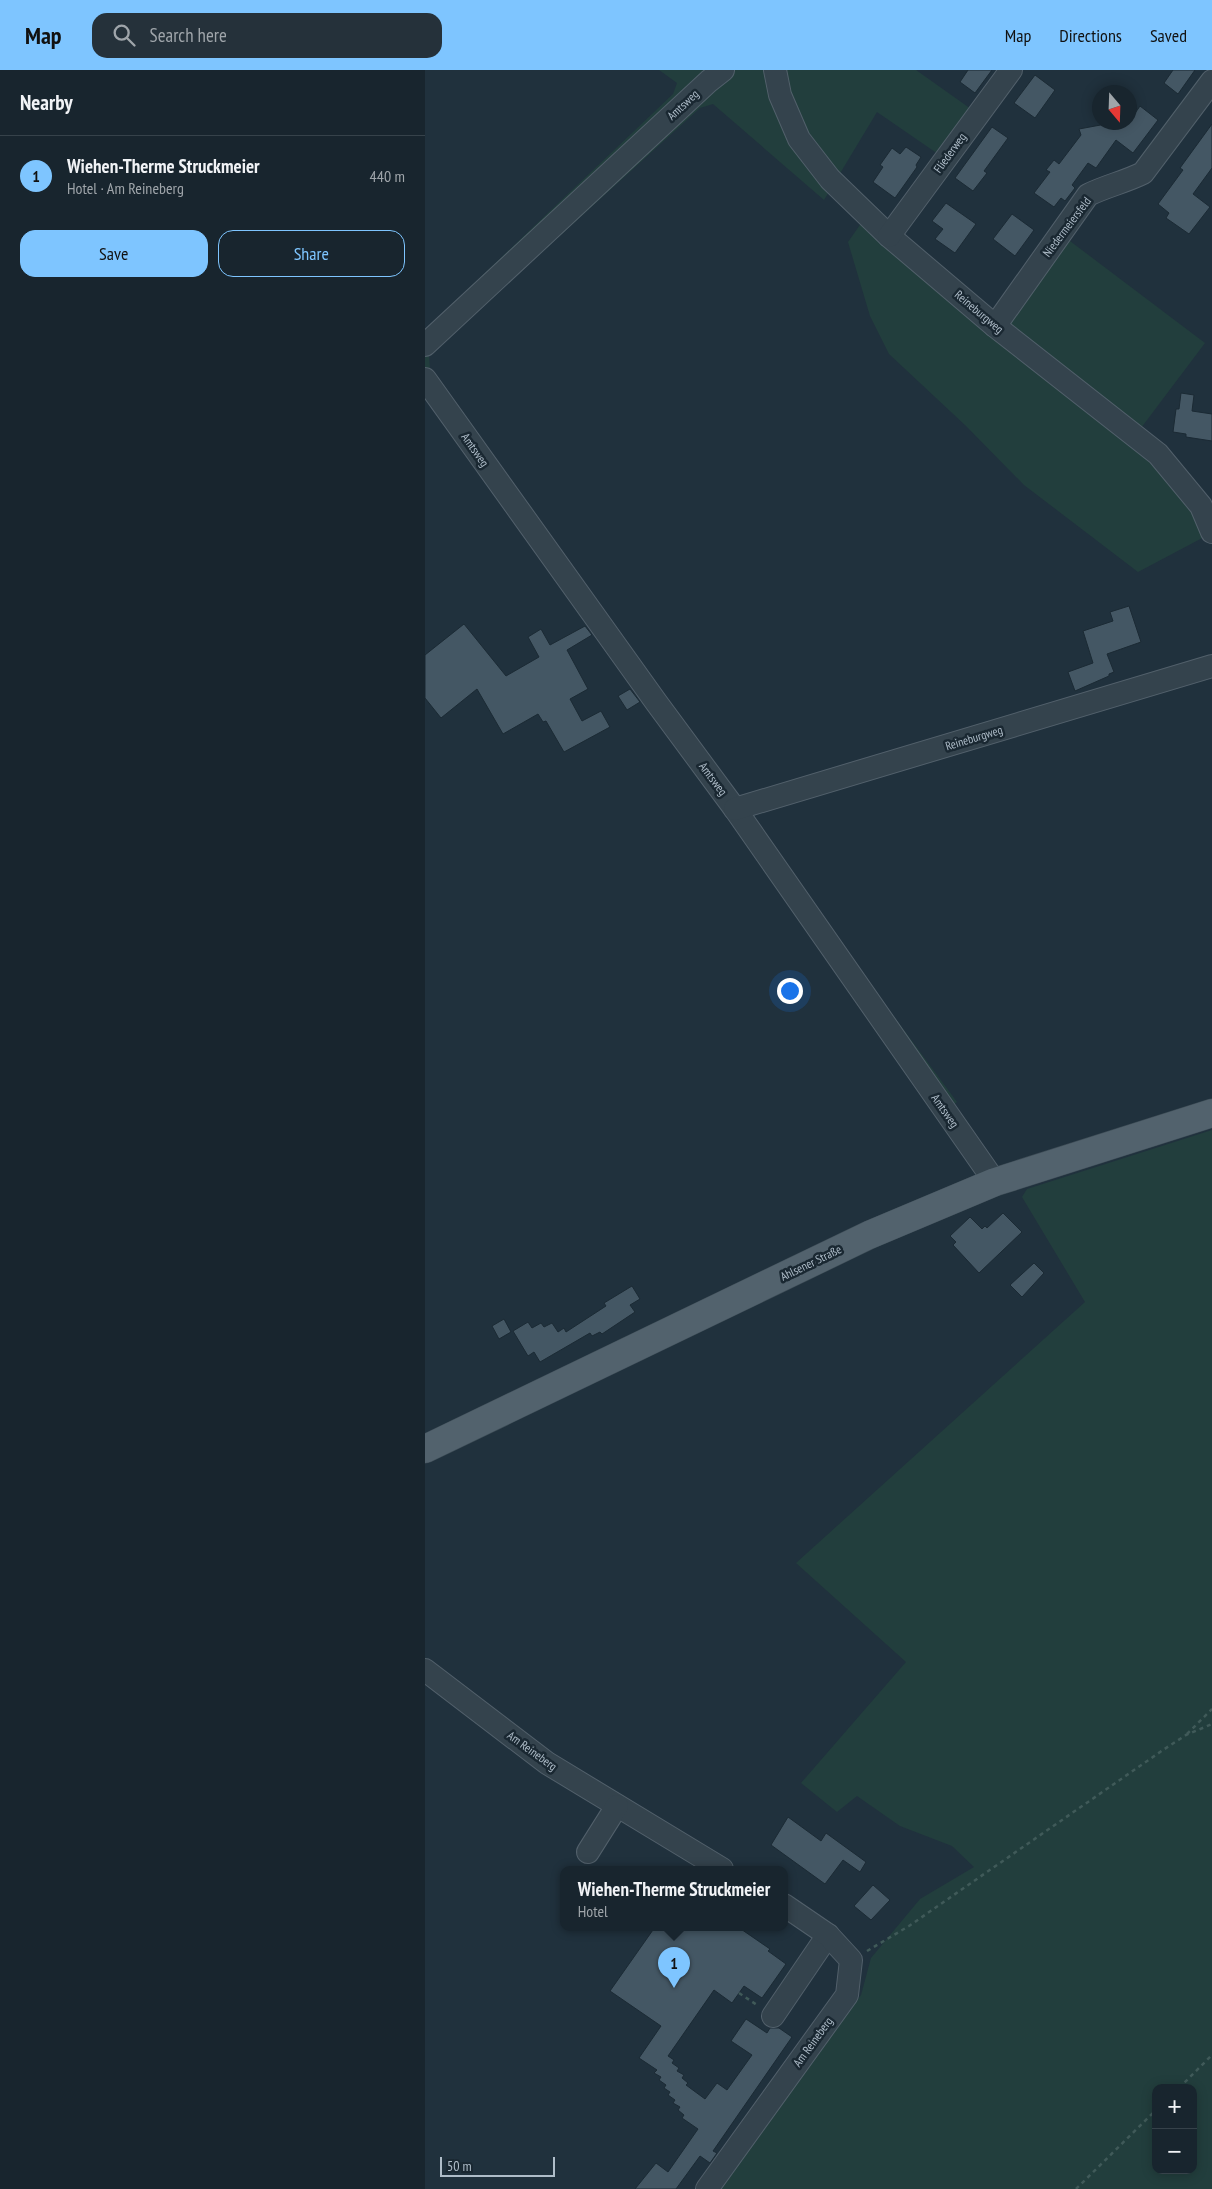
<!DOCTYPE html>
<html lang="en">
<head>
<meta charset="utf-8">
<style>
  :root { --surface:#18252e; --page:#25313a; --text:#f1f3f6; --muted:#9fa5aa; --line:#36424a; --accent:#7ec5ff }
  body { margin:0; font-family:"PT Sans Narrow",sans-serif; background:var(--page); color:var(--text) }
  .controls { position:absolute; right:15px; bottom:15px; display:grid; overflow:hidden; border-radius:10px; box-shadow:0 2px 12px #0003 }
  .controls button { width:45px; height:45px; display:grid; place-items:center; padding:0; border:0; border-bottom:1px solid var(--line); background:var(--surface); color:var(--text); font:25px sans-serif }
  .compass { position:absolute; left:667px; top:15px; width:45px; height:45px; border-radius:50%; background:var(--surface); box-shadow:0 2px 12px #0003; rotate:161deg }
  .scale { position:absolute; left:15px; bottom:12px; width:115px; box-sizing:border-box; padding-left:5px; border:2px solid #afbdc9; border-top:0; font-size:14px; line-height:18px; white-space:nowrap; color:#afbdc9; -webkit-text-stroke:4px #1a2832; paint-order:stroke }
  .you { position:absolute; left:364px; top:920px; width:18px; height:18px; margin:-12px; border:4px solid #fff; border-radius:50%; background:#1a73e8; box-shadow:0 0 0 8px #1a73e833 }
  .badge { display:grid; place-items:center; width:32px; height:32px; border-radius:50%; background:var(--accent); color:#111; font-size:16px; font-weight:700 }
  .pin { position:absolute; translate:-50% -41px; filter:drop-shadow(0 1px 2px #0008) }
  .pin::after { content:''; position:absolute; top:26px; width:18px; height:15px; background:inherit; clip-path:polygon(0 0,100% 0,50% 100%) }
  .popup { position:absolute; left:135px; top:1796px; width:228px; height:65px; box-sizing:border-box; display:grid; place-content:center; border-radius:10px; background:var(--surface); filter:drop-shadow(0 1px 4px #0005); font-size:16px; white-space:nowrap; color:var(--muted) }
  .popup b { font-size:19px; color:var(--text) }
  .popup::after { content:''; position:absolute; left:50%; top:100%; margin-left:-10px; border:10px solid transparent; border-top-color:var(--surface) }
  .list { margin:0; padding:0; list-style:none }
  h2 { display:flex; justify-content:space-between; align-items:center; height:65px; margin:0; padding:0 20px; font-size:21px }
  h2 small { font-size:16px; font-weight:400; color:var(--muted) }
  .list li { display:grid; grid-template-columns:32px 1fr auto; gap:15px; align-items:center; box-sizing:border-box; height:80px; padding:0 20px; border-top:1px solid var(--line) }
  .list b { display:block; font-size:19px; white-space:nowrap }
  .list p { margin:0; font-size:16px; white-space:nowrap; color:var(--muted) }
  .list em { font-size:16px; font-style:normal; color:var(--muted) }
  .actions { display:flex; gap:10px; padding:15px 20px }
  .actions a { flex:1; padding:11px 0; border:1px solid var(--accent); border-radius:15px; text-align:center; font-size:18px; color:var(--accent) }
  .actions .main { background:var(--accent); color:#111 }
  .icon { flex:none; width:28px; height:28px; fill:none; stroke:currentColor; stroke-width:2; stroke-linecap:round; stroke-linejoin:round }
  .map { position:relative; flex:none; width:787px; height:2119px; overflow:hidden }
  header { display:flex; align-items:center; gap:30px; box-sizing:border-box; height:70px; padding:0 25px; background:var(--accent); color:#111 }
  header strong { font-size:24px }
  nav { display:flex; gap:28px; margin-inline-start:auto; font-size:18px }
  .search { width:350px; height:45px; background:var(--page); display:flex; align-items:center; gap:12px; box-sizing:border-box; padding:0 18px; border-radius:15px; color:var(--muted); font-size:19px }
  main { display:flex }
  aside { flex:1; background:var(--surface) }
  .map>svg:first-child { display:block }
  .green { fill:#223e3d; fill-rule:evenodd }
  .building { fill:#445764; stroke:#1b2a34 }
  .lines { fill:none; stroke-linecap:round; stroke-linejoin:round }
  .minor-casing { stroke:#52606b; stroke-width:24 }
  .major-casing { stroke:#3d4c56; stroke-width:29 }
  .path { stroke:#405a59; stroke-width:2.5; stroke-dasharray:4 4; stroke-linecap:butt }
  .minor { stroke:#34434d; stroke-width:22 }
  .major { stroke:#52626d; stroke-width:28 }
  .labels { text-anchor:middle; stroke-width:5; stroke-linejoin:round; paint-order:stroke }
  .street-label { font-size:12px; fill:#afbdc9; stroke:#1a2832 }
</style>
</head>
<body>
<header>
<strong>Map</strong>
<div class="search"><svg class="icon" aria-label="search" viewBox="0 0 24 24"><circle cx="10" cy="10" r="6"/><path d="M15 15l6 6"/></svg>Search here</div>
<nav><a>Map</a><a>Directions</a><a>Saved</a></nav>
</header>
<main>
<aside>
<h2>Nearby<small></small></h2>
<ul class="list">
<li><span class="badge">1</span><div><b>Wiehen-Therme Struckmeier</b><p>Hotel · Am Reineberg</p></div><em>440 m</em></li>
</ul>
<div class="actions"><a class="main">Save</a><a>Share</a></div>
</aside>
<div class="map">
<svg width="787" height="2119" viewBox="0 0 787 2119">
  <rect width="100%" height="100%" fill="#20313d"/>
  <g class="green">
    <polygon points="234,0 491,0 546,39 513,84 452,42 399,130 288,34 275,38 4,285 5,299 308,724 331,739 326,746 329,757 532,1032 518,1043 0,326 0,260 248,24 252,13"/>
    <polygon points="437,152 716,384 751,418 781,466 713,502 599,415 541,356 464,284 445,246 423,172"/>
    <polygon points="641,168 780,273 713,362 586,259 585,246"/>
    <path d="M787 1060V2119H292L436 1925 446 1888 495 1829 549 1797 527 1776 475 1756 432 1726 412 1742 376 1713 481 1592 371 1493 660 1232 597 1127 602 1119ZM731 2018H768V2100H731Z"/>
  </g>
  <g class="building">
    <polygon points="543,0 567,0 550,23 535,12"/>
    <polygon points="748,0 770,0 753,24 739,13"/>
    <polygon points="610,5 630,20 610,48 589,33"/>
    <polygon points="715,36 733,50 708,83 691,70 671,98 663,93 647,115 650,118 640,131 636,128 629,137 609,123 625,102 621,100 629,90 634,94 656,65 654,59 681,54 679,52 704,52"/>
    <polygon points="787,54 787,98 768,124 785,137 764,164 741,148 744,143 733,134 758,100 755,98"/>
    <polygon points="567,57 583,68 559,101 562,103 548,121 530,108"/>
    <polygon points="481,77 496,87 491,95 492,97 470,128 448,112 458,97 455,95 467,78 475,84"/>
    <polygon points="521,133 551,154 530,183 510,169 518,159 507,151"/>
    <polygon points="587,144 609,160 590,186 568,169"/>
    <polygon points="756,323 769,325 767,341 787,344 787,371 761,367 761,364 748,362 751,339 754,339"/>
    <polygon points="704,536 716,572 682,584 689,602 684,604 684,606 650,621 643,602 668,593 658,561 688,551 685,542"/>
    <polygon points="39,554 81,606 114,587 103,567 116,559 125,575 160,556 167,565 142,580 163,619 145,629 157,651 176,641 185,657 139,682 121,651 118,652 113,644 78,664 52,619 16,648 0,628 0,585"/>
    <polygon points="205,619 215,632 202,640 193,626"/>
    <polygon points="578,1143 597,1162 554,1203 528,1175 531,1172 525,1166 545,1147 557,1159 560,1156 562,1158"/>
    <polygon points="609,1193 619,1203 597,1227 585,1215"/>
    <polygon points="207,1216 215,1229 205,1235 210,1242 177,1264 175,1262 167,1266 165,1263 115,1292 109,1282 103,1286 88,1261 103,1252 107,1258 116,1253 119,1257 127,1253 133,1262 139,1258 141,1262 181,1236 179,1233"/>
    <polygon points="79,1249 86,1262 74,1269 67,1256"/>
    <polygon points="363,1747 396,1771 401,1763 441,1792 435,1802 418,1790 400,1814 346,1775"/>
    <polygon points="448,1815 465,1830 446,1850 429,1836"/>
    <polygon points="230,1857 313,1857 345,1879 343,1881 361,1894 337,1928 319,1916 307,1933 289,1920 243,1986 249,1990 247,1993 254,1998 252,2001 259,2005 257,2008 263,2013 261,2015 280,2029 292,2013 302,2020 327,1985 306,1971 321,1949 342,1963 345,1958 354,1958 367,1967 288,2081 292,2083 285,2093 275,2086 251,2119 210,2119 231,2093 243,2102 273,2059 257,2048 259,2045 253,2040 255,2037 248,2033 250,2030 243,2025 245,2022 239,2018 241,2015 234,2010 236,2007 229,2003 232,2000 214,1988 236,1956 185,1921"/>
  </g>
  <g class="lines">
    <defs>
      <g id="minor">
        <polyline points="350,0 355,25 374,69 405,109 464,166 570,256 733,384 776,436 787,462"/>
        <polyline points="464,166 586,0"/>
        <path d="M570 256 663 125C681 116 700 112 718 103L787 11"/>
        <polyline points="0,275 284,11 298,0"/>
        <polyline points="0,309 231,632 310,739 570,1112"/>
        <polyline points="310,739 787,596"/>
        <polyline points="0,1600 122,1693 297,1799"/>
        <polyline points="163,1782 192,1736"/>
        <polyline points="348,1946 403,1865"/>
        <polyline points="282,2119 422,1925 426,1890 403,1865 359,1835"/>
      </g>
      <polyline id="major" points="0,1379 444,1165 570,1112 787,1043"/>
    </defs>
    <use href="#minor" class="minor-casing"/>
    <use href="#major" class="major-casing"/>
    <g class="path">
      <polyline points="762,1664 787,1639"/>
      <polyline points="442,1881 484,1856 738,1680 761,1665 787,1654"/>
      <polyline points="314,1923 332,1935"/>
      <polyline points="754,2018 787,1985"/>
      <polyline points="651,2119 731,2040"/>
    </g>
    <use href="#minor" class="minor"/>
    <use href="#major" class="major"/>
  </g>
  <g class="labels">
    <g class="street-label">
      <text transform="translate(258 35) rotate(-43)" y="4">Amtsweg</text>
      <text transform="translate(525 83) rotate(-54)" y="4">Fliederweg</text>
      <text transform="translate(642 157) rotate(-53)" y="4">Niedermeiersfeld</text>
      <text transform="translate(554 242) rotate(40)" y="4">Reineburgweg</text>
      <text transform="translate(50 380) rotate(55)" y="4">Amtsweg</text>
      <text transform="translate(549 668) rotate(-17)" y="4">Reineburgweg</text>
      <text transform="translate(288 709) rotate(53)" y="4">Amtsweg</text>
      <text transform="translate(520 1041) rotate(55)" y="4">Amtsweg</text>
      <text transform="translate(386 1193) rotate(-26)" y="4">Ahlsener Straße</text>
      <text transform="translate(107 1681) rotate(36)" y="4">Am Reineberg</text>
      <text transform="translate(388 1972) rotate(-54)" y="4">Am Reineberg</text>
    </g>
  </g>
</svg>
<div class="controls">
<button>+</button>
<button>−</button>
</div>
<svg class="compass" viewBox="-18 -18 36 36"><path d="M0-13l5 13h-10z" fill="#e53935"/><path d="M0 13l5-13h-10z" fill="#9fa5aa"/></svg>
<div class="scale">50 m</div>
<div class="you"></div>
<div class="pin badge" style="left:249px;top:1918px">1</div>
<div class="popup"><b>Wiehen-Therme Struckmeier</b>Hotel</div>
</div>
</main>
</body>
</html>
